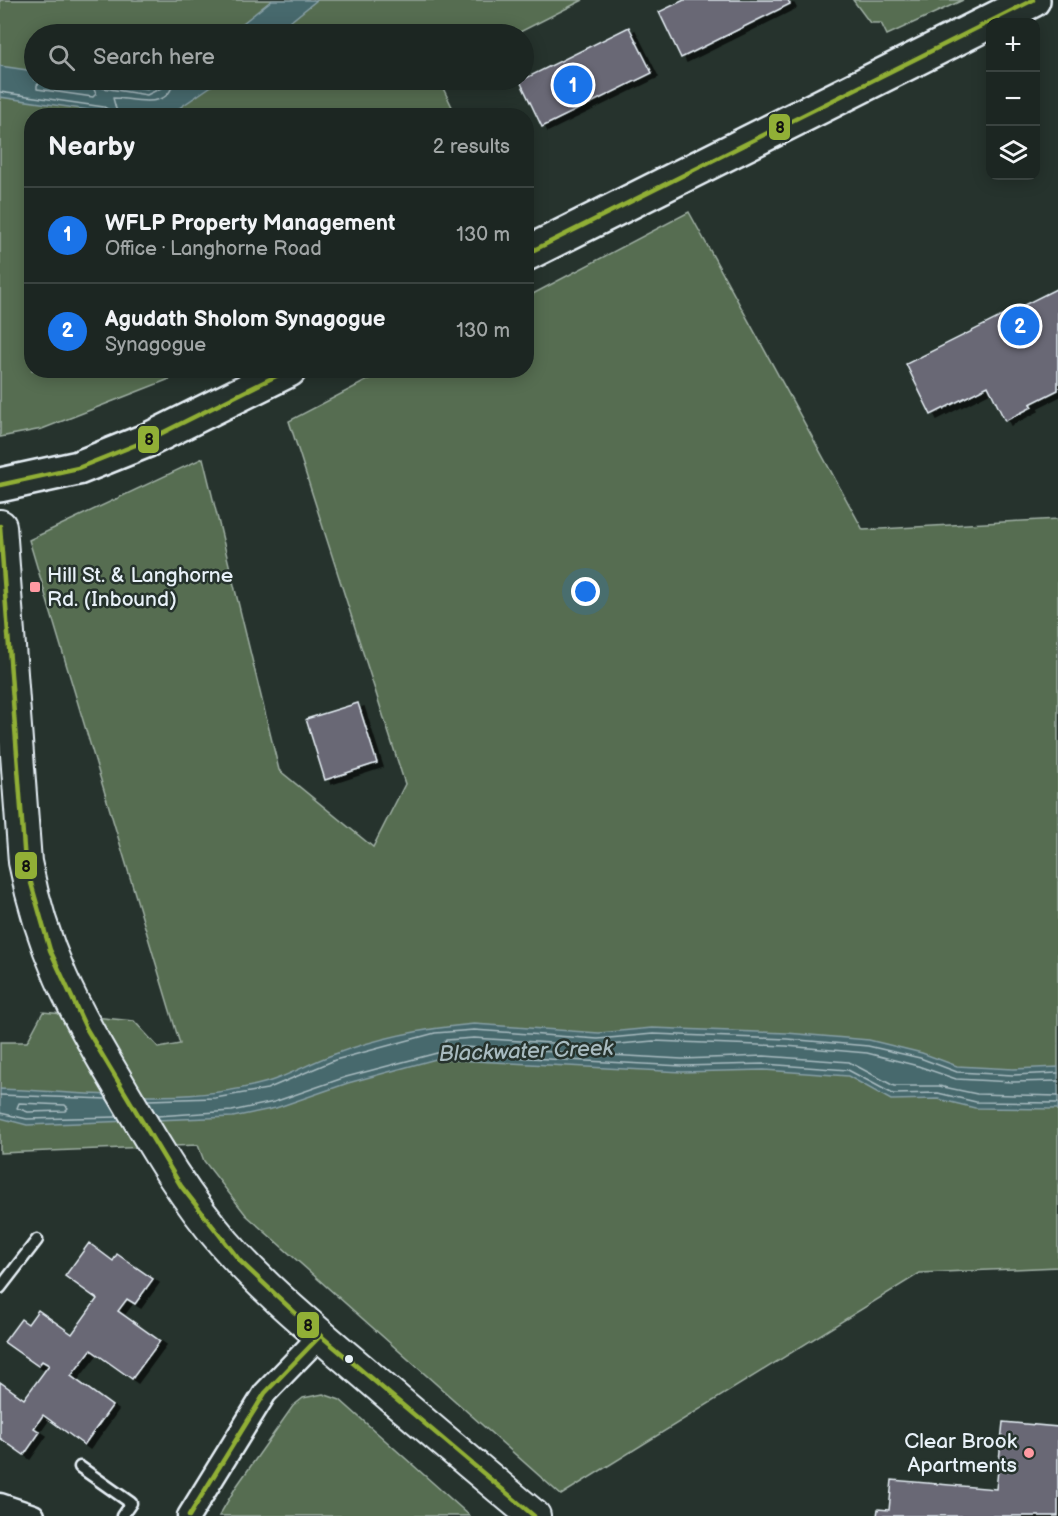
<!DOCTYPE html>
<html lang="en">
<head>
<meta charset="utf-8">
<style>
  :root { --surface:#1c2622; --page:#252e2a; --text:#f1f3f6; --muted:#a0a5a5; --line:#3a4340; --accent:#1a73e8 }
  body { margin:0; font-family:"Balsamiq Sans",sans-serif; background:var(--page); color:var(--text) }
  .controls { position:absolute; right:18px; top:18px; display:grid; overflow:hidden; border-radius:12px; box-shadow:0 3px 15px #0003 }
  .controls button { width:54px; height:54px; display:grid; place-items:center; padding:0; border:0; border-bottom:2px solid var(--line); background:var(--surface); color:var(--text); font:30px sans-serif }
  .you { position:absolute; left:586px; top:592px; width:21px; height:21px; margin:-15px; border:4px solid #fff; border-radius:50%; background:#1a73e8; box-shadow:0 0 0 9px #1a73e833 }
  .badge { display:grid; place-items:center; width:39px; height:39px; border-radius:50%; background:var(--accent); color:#fff; font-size:20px; font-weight:700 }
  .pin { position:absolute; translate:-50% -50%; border:3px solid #fff; box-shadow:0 2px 6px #0006 }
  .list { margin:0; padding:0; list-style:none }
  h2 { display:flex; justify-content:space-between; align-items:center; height:78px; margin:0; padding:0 24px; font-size:26px }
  h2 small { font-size:20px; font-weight:400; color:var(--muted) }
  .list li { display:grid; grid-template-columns:39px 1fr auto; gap:18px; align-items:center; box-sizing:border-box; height:96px; padding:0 24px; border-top:2px solid var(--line) }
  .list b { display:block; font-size:22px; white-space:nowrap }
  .list p { margin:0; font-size:20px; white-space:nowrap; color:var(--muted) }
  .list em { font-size:20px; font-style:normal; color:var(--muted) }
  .icon { flex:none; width:33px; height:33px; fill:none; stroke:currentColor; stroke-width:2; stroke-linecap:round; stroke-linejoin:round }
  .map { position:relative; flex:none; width:1058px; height:1516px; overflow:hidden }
  .search { position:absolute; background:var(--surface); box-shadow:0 3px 15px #0003; left:24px; top:24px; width:510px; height:66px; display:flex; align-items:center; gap:15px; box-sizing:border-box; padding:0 21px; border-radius:33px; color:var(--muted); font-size:22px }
  .panel { position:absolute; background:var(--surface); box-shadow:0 3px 15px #0003; left:24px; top:108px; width:510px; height:270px; border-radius:24px }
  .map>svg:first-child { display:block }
  .green { fill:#566d51; stroke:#9fafa4; stroke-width:1.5 }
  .water { fill:#47696d; stroke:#879fa5; stroke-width:1.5 }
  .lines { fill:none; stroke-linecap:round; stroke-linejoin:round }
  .shore { stroke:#a8bbc0; stroke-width:1.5 }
  .building { fill:#696874; stroke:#e8f1f8; stroke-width:1.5; filter:url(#shadow) }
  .lane-casing { stroke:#e8f1f8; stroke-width:15 }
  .street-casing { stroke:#e8f1f8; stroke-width:27 }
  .secondary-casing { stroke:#e8f1f8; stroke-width:36 }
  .primary-casing { stroke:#e8f1f8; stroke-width:38 }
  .lane { stroke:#26332d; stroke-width:10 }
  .street { stroke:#26332d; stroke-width:22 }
  .secondary { stroke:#26332d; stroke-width:32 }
  .primary { stroke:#26332d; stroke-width:33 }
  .bus-1-casing { stroke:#26332d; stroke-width:9 }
  .bus-1 { stroke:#91af36; stroke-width:4.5 }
  .poi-dot { fill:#ff9aa2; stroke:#26332d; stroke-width:2 }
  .bus-dot { fill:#e8f1f8; stroke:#26332d; stroke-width:2 }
  .labels { text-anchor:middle; stroke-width:5; stroke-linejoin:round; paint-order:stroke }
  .poi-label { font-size:21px; fill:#e8f1f8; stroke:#26332d; text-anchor:start }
  .water-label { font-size:22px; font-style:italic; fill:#a8bbc0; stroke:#26332d }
  .line-badge { stroke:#26332d; stroke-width:2 }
  .pale-badge-label { font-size:16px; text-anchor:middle; font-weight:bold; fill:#111 }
</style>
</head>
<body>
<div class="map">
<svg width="1058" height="1516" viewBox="0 0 1058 1516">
  <defs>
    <filter id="shadow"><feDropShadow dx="6" dy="4" stdDeviation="0" flood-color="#0009"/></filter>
  </defs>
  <rect width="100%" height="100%" fill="#26332d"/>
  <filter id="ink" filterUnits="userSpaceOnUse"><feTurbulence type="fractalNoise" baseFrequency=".0167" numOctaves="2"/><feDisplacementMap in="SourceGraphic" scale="12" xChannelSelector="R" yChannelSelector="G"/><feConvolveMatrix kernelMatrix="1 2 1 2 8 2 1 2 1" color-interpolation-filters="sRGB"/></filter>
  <g filter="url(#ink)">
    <g class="green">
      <polygon points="0,0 583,0 516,34 34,34 34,80 446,80 442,86 456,115 32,116 32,370 190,371 42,429 0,437"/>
      <polygon points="853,0 963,0 887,35 881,23 870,23"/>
      <polygon points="689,212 863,530 1058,519 1058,1267 920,1273 561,1495 246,1215 204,1161 198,1145 0,1153 0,1042 27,1042 43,1012 134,1021 159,1048 180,1044 29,540 203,458 279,770 373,847 405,784 289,421 385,371 526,370 527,297"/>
      <polygon points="323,1394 340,1400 470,1516 219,1516 236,1487 293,1406 303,1398"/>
    </g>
    <g class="water">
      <polygon points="272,0 317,0 275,34 229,34"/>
      <polygon points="0,66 34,71 34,80 86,80 147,89 163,80 220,80 169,115 123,115 0,97"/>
      <path d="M474 1024 599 1033 652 1028 787 1033 869 1040 922 1053 957 1066 1013 1069 1058 1067V1109L975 1108 938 1099 891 1100 848 1076 764 1070 682 1072 436 1059 348 1083 276 1108 233 1117 27 1125 0 1118V1089C86 1092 180 1106 264 1083 287 1077 309 1063 332 1055 377 1038 427 1028 474 1024Z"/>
    </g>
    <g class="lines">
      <g class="shore">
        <polyline points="44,80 37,85 37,89 93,97 96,94 90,80"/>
        <polyline points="98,80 103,88 147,95 163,87 165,80"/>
        <polyline points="0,92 104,107 109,110 110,116"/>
        <path d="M118 116 113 98C132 98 171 112 173 80"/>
        <polyline points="1058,1081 1013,1082 956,1079 918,1066 867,1053 786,1046 653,1041 598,1046 474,1038 446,1040 444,1043 446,1046 682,1059 764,1056 849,1062 894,1086 939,1086 977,1094 1058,1096"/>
        <polyline points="0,1095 107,1099"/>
        <polyline points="148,1100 215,1098 267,1089 335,1060 435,1033 474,1030 598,1039 653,1034 787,1039 868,1046 920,1058 957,1072 1013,1075 1058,1073"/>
        <polygon points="19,1103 65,1105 68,1108 65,1111 28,1112 17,1108"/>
        <polyline points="0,1113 27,1119 117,1117"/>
        <polyline points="157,1116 232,1111 274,1102 346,1077 437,1053 682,1066 764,1064 848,1070 893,1094 938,1093 976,1102 1058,1103"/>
      </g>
    </g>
    <g class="building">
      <polygon points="684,0 788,0 790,4 681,58 659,12"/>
      <polygon points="629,27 652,73 542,127 520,81"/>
      <polygon points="1058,288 1058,390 1030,404 1032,407 1005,421 988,386 931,415 906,364"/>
      <polygon points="358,703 377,763 325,780 306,719"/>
      <polygon points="89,1243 113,1261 117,1254 153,1279 135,1304 127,1299 118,1311 160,1341 132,1379 91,1350 71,1376 112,1406 84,1445 43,1415 34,1428 40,1432 24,1455 0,1438 0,1382 24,1399 49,1365 42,1361 38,1366 4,1342 21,1319 28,1324 38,1310 72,1334 97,1299 65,1276"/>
      <polygon points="1003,1422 1058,1427 1058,1516 877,1516 878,1509 889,1510 892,1480 996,1489"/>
    </g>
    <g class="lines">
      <defs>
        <g id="lane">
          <polyline points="0,1288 37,1240"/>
          <polyline points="80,1467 131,1503 122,1516"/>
        </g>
        <g id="street">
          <polyline points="0,1505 33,1516"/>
          <polyline points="189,1516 265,1393 320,1336"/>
        </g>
        <path id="secondary" d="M0 526 25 862C42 949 72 1007 117 1082 150 1138 182 1195 225 1244 265 1290 314 1330 361 1370 418 1419 476 1468 534 1516"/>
        <g id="primary">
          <polyline points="526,254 1033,0"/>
          <polyline points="0,485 78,468 148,440 289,370"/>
        </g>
      </defs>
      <use href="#lane" class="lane-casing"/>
      <use href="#street" class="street-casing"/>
      <use href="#secondary" class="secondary-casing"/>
      <use href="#primary" class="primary-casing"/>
      <use href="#lane" class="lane"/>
      <use href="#street" class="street"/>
      <use href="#secondary" class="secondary"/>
      <use href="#primary" class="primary"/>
      <defs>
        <g id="bus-1">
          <polyline points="526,254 1033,0"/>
          <polyline points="0,485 78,468 148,440 288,370"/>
          <polyline points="0,526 25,862 50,950 86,1028 181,1186 240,1261 308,1325 534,1516"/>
          <polyline points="189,1516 265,1393 320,1336"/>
        </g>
      </defs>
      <use href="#bus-1" class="bus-1-casing"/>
      <use href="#bus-1" class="bus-1"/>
    </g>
  </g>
  <g class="poi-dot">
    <rect x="29" y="581" width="12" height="12" rx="3"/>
    <circle cx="1029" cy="1453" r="6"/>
  </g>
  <circle class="bus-dot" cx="349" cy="1359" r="5"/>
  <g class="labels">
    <g class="poi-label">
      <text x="47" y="582">Hill St. &amp; Langhorne<tspan x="47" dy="24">Rd. (Inbound)</tspan></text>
      <text x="1017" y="1448" text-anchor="end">Clear Brook<tspan x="1017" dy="24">Apartments</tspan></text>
    </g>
    <g class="water-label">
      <text transform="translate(526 1050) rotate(-2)" y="8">Blackwater Creek</text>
    </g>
  </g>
  <g class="line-badge">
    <rect x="768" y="113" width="23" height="28" rx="6" fill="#91af36"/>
    <rect x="137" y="425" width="23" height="29" rx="6" fill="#91af36"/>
    <rect x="14" y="851" width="24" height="29" rx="6" fill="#91af36"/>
    <rect x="296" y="1311" width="24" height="28" rx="6" fill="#91af36"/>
  </g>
  <g class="pale-badge-label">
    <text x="780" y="133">8</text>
    <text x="149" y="445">8</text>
    <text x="26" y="872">8</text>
    <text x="308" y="1331">8</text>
  </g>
</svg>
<div class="controls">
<button>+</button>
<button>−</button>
<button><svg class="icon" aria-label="layers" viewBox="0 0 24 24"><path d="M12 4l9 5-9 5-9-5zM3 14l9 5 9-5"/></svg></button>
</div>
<div class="you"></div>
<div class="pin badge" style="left:573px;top:85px">1</div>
<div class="pin badge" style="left:1020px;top:326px">2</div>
<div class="search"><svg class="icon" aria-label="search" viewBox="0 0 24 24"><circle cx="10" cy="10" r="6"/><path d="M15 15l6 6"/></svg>Search here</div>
<section class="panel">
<h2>Nearby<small>2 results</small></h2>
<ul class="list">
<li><span class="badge">1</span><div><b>WFLP Property Management</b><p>Office · Langhorne Road</p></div><em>130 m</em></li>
<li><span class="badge">2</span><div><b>Agudath Sholom Synagogue</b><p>Synagogue</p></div><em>130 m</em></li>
</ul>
</section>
</div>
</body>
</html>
